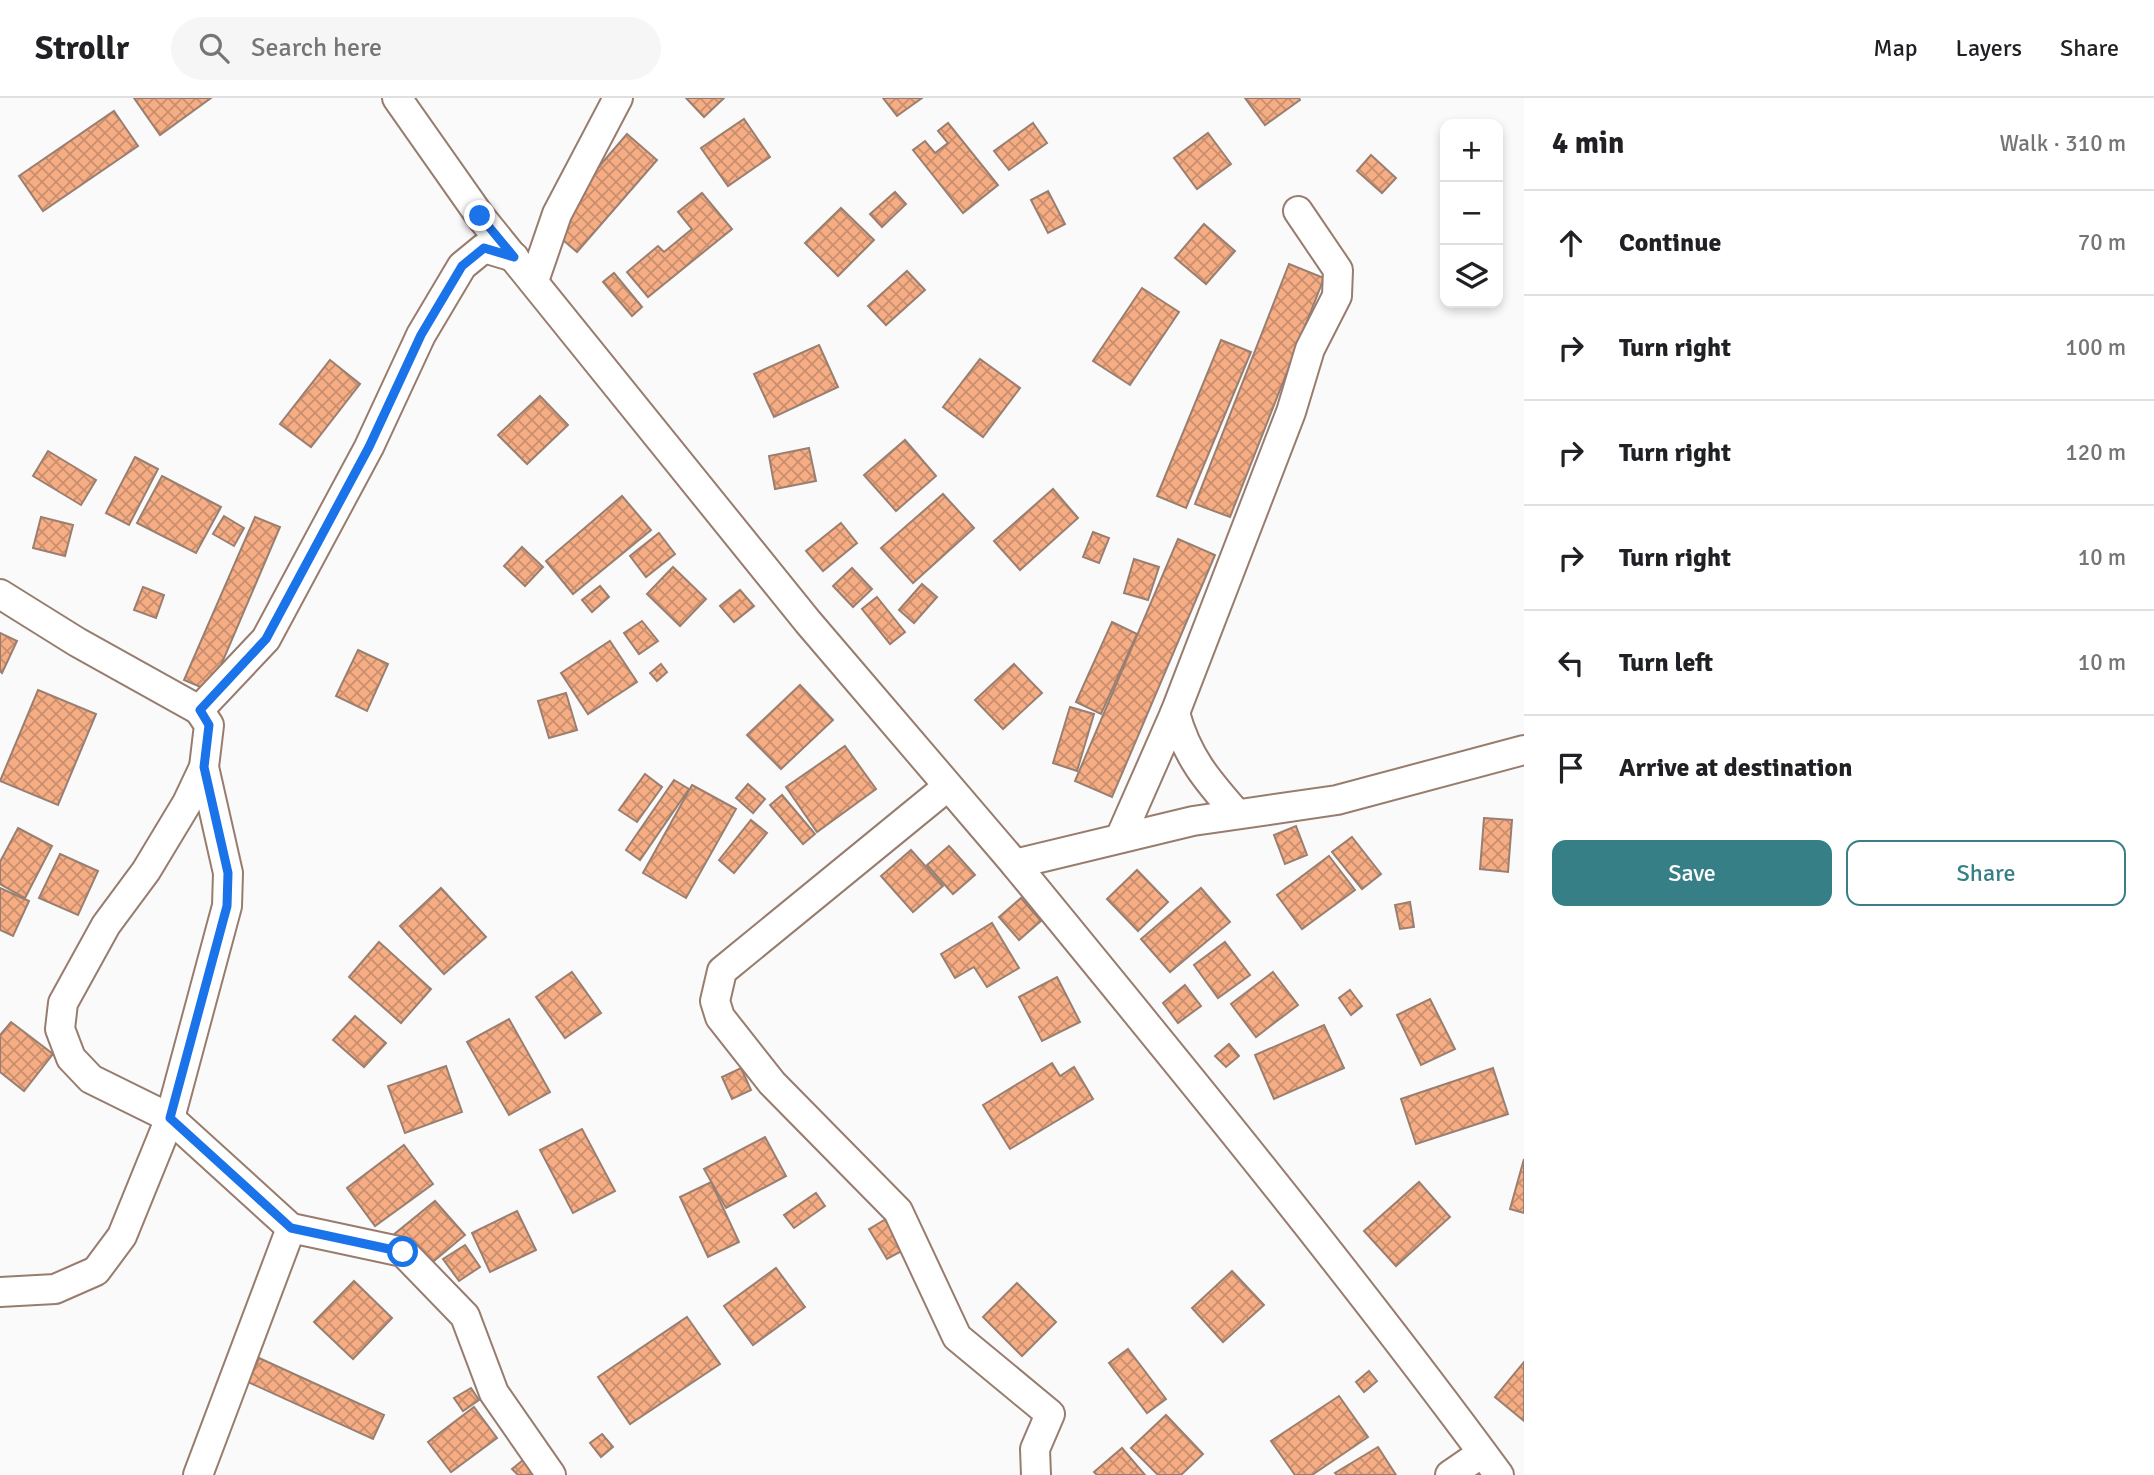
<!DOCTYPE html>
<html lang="en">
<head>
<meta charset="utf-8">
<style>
  :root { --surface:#fff; --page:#f6f6f6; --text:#202124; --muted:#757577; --line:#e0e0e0; --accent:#377f87 }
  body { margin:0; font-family:Signika,sans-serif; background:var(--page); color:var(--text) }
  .controls { position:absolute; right:21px; top:21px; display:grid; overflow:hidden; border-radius:14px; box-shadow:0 4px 10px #0003 }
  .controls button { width:63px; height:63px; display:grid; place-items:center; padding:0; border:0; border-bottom:2px solid var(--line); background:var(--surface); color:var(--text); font:35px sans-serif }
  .stop { position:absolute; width:21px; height:21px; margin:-16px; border:5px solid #1a73e8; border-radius:50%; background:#fff }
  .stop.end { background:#1a73e8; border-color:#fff; box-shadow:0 2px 7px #0008 }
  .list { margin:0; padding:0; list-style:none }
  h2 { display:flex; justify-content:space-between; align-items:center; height:91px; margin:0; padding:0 28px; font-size:30px }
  h2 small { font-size:23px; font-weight:400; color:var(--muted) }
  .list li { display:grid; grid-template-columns:46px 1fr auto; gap:21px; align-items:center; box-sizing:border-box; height:105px; padding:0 28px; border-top:2px solid var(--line) }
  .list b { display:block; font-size:26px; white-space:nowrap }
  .list em { font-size:23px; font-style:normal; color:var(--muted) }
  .actions { display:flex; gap:14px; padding:21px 28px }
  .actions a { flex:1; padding:16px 0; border:2px solid var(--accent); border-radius:14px; text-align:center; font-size:24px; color:var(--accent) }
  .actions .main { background:var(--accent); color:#fff }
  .icon { flex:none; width:38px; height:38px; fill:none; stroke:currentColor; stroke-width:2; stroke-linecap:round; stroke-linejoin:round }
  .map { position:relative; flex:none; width:1524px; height:1377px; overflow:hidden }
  header { display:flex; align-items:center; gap:42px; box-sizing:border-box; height:98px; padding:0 35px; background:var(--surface); border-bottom:2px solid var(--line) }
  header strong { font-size:33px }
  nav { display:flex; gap:38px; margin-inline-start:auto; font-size:24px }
  .search { width:490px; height:63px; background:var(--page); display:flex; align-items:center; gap:18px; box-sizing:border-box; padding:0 24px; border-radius:38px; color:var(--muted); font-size:26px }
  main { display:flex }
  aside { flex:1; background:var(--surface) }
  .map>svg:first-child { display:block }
  .building { fill:url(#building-cross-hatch); stroke:#9a7f70; stroke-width:2 }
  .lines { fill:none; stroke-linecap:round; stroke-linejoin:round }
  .street-casing { stroke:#987c6e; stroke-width:32 }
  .street { stroke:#fff; stroke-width:28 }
  .route { stroke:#1a73e8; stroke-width:9 }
</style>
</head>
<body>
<header>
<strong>Strollr</strong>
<div class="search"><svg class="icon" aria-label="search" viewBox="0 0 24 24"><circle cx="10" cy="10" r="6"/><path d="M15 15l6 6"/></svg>Search here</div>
<nav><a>Map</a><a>Layers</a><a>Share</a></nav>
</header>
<main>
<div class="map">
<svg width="1524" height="1377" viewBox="0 0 1524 1377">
  <defs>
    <pattern id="building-cross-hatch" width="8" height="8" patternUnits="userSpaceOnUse" patternTransform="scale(1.75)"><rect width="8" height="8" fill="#f6ad84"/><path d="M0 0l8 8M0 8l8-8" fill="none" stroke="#c98e6d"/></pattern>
  </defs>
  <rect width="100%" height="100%" fill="#fafafa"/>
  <g class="building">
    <polygon points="134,0 211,0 160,37"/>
    <polygon points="686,0 724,0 704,19"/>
    <polygon points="883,0 922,0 897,18"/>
    <polygon points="1245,0 1299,0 1300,2 1265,27"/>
    <polygon points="114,13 138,48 43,113 19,78"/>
    <polygon points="744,21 770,59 728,88 701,50"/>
    <polygon points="948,25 998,87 963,115 913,52 925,43 935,55 948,45 938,33"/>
    <polygon points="1033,25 1047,45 1009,72 994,53"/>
    <polygon points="1208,35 1231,66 1197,91 1174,60"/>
    <polygon points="627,36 657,62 577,154 556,136 573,116 565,108"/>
    <polygon points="1371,57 1396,80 1382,95 1357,73"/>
    <polygon points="1048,93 1065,126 1048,135 1031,102"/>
    <polygon points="895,94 906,106 882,129 870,116"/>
    <polygon points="702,95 732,131 648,199 627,174 658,148 664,154 692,131 678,114"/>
    <polygon points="841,110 874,142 838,178 805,145"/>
    <polygon points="1204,126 1235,153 1206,186 1175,160"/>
    <polygon points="1289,166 1324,180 1230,419 1195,406"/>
    <polygon points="907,173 925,192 886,227 868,208"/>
    <polygon points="614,175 642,209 632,218 603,184"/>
    <polygon points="1142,190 1179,214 1130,287 1093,263"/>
    <polygon points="1221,242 1251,254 1186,410 1157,398"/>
    <polygon points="819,247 838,289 774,319 754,276"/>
    <polygon points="980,261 1020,290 983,339 943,309"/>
    <polygon points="330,262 360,286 311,349 280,326"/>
    <polygon points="540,298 568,327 527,366 498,337"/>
    <polygon points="905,342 936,378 896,413 864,377"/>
    <polygon points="809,350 816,383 775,391 769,358"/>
    <polygon points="48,353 96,382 81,407 33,378"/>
    <polygon points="135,359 158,371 129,427 106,415"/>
    <polygon points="162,378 221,409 196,455 137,425"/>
    <polygon points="1053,391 1078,420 1020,472 994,443"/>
    <polygon points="943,396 974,430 913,485 881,450"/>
    <polygon points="622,398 651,432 573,496 546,463"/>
    <polygon points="224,418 244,430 234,448 213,436"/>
    <polygon points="41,419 73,427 65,458 33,450"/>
    <polygon points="255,419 280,429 210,593 184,582"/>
    <polygon points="841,425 857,445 823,473 806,453"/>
    <polygon points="1093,434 1109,440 1099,465 1083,459"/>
    <polygon points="659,435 675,456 646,479 630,458"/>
    <polygon points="1178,441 1215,457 1112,699 1075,683"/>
    <polygon points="522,449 543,469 525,488 504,468"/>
    <polygon points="1134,461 1159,469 1148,502 1124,495"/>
    <polygon points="673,469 706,501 680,528 647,496"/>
    <polygon points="852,470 872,491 853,509 833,488"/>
    <polygon points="922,486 937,499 914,525 899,512"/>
    <polygon points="600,488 609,499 592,514 582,502"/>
    <polygon points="143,489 164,497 156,520 134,512"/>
    <polygon points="740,492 754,508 734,524 720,508"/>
    <polygon points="877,499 905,534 890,546 862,511"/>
    <polygon points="642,523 658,543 639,556 624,535"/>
    <polygon points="1112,524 1137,536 1101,616 1076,604"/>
    <polygon points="0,535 17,543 2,575 0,573"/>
    <polygon points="610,543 637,584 588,616 561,575"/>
    <polygon points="358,552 388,566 367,613 336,598"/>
    <polygon points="661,566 667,574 657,583 650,575"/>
    <polygon points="1014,566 1042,595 1003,631 975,602"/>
    <polygon points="800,587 833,622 781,671 747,637"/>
    <polygon points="38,592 96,616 58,707 0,683"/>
    <polygon points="566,595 577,632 549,640 538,603"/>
    <polygon points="1070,609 1094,616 1077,673 1053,665"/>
    <polygon points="845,648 876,691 817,734 786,689"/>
    <polygon points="645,676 662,689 637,724 619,712"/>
    <polygon points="674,682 689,691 640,762 626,752"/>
    <polygon points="748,686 765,701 753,715 736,700"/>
    <polygon points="692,687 736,711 686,800 643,775"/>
    <polygon points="782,697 815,736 803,746 770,707"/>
    <polygon points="1484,720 1512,722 1508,774 1480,771"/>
    <polygon points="751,722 767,735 734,775 719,762"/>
    <polygon points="1296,728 1307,757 1285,766 1274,737"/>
    <polygon points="18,730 52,748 25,800 0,786 0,764"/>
    <polygon points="1352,739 1381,776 1362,791 1332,754"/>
    <polygon points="949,748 975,777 953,796 927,767"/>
    <polygon points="911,752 943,788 913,814 881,778"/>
    <polygon points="60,756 98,773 78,817 39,800"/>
    <polygon points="1329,758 1355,792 1302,831 1277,797"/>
    <polygon points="1137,772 1168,804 1138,833 1107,801"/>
    <polygon points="0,790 29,803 13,838 0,832"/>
    <polygon points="441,790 486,839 444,876 400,828"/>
    <polygon points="1201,790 1230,824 1170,874 1141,841"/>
    <polygon points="1021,800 1041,823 1019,842 999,819"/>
    <polygon points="1410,804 1414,829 1400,831 1395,807"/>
    <polygon points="992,825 1019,870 987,889 974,869 955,880 941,856"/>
    <polygon points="379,844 431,891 401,925 349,879"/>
    <polygon points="1225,844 1250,877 1218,900 1194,867"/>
    <polygon points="572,874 601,915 565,940 536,899"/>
    <polygon points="1273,874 1298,907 1256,939 1231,906"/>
    <polygon points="1057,879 1080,924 1042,943 1019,899"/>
    <polygon points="1185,887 1201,908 1178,925 1163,905"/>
    <polygon points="1350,892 1362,908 1351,917 1339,900"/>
    <polygon points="1430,901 1455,951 1421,967 1397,917"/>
    <polygon points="355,918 386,945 364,969 333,942"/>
    <polygon points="509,921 550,994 509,1017 467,944"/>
    <polygon points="11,924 53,956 24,993 0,974 0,937"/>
    <polygon points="1324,927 1344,970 1274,1001 1255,957"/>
    <polygon points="1229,946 1239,958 1226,969 1215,958"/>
    <polygon points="1052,965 1060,978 1074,969 1093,1001 1010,1051 983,1007"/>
    <polygon points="446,968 462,1014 405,1035 388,988"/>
    <polygon points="741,970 751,992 732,1001 722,979"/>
    <polygon points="1493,970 1508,1016 1416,1046 1401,1001"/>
    <polygon points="582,1031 615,1093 573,1115 540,1052"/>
    <polygon points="765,1039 786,1078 726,1110 704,1071"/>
    <polygon points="404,1047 433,1086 375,1128 347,1090"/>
    <polygon points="1524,1061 1524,1115 1510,1111"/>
    <polygon points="711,1084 739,1144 708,1159 680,1099"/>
    <polygon points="1419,1084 1450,1119 1396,1168 1364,1133"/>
    <polygon points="816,1095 825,1108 794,1130 784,1117"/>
    <polygon points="435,1103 465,1137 422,1173 392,1138"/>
    <polygon points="517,1113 536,1152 490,1174 472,1135"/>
    <polygon points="891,1118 909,1149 887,1161 869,1131"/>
    <polygon points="465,1147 480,1169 459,1183 443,1161"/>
    <polygon points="776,1170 805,1209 753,1247 724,1208"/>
    <polygon points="1232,1173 1264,1207 1223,1244 1192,1210"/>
    <polygon points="354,1183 392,1220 353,1261 314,1224"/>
    <polygon points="1017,1185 1056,1224 1022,1258 983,1219"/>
    <polygon points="687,1219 720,1266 630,1326 598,1279"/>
    <polygon points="1128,1251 1166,1301 1147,1315 1109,1265"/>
    <polygon points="259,1260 384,1317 373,1341 248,1284"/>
    <polygon points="1524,1264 1524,1323 1495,1299"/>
    <polygon points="1369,1273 1377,1283 1364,1294 1356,1284"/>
    <polygon points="471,1290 479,1302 463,1313 454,1300"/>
    <polygon points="1339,1298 1368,1339 1312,1377 1295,1377 1271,1343"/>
    <polygon points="474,1309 497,1340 451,1374 428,1344"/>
    <polygon points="1166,1317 1203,1356 1181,1377 1158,1377 1131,1350"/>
    <polygon points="602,1336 613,1349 601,1359 590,1345"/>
    <polygon points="1378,1349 1396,1377 1337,1377 1335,1375"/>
    <polygon points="1122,1350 1145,1377 1097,1377 1094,1374"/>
    <polygon points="529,1357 538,1377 518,1377 512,1371"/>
  </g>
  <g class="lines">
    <defs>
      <g id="street">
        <polyline points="397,0 480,118 808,524 1015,766 1193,723 1337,702 1524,652"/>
        <polyline points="534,183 557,116 618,0"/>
        <polyline points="0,496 77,544 199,612"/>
        <path d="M1175 615C1187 659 1207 682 1236 715"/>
        <polyline points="204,669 187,705 146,773 106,827 63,905 60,931 71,960 91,981 170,1020 291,1130 403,1154 465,1218 494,1295 551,1377"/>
        <polyline points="947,689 722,873 715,903 720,919 772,985 898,1113 957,1239 1050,1316 1035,1351 1036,1377"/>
        <polyline points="1120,740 1175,615 1291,314 1310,251 1337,198 1338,172 1298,113"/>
        <path d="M1015 766C1180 967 1345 1168 1499 1377"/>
        <polyline points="0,1194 55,1191 96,1173 122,1138 170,1020 227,808 228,775 204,669 209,627 199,612 266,541 369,349 421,237 462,168 484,150 514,159"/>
        <polyline points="198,1377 291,1130"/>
        <polyline points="1450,1377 1482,1355"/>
      </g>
    </defs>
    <use href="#street" class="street-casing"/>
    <use href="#street" class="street"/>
  </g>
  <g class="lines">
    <polyline class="route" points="403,1154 291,1130 170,1020 227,808 228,775 204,669 209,627 200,612 266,541 369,349 421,237 462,168 484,150 514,159 480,118"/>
  </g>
</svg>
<div class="controls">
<button>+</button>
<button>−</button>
<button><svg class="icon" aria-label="layers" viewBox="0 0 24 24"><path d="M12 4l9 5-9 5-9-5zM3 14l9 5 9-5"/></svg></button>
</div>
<div class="stop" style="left:403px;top:1154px"></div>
<div class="stop end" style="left:480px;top:118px"></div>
</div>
<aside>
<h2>4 min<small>Walk · 310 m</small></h2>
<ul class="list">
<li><svg class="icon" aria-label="ahead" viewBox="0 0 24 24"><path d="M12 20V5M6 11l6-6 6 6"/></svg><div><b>Continue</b></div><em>70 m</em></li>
<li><svg class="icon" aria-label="right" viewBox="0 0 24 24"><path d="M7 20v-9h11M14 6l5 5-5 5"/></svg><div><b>Turn right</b></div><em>100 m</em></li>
<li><svg class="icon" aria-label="right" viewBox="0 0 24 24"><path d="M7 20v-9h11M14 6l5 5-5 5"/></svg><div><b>Turn right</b></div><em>120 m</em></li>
<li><svg class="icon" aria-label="right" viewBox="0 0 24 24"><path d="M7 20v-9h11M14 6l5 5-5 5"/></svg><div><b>Turn right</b></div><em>10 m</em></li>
<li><svg class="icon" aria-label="left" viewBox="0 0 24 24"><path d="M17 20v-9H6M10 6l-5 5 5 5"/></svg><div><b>Turn left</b></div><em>10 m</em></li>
<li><svg class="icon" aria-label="arrive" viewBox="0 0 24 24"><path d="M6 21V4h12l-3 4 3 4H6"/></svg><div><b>Arrive at destination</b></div></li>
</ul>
<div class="actions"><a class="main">Save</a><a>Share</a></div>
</aside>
</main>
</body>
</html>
